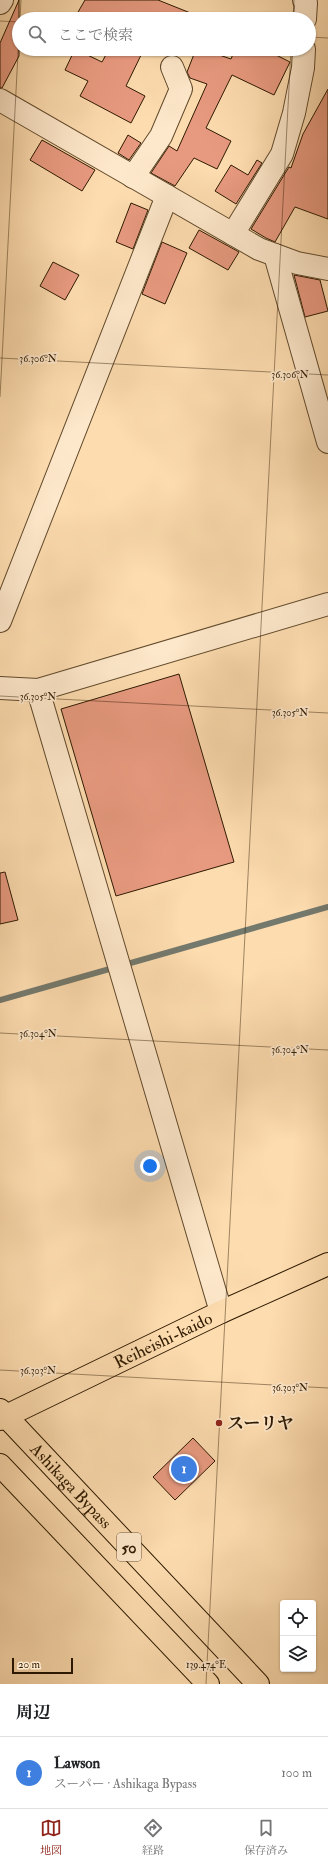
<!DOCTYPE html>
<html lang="ja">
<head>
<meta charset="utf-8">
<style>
  :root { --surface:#fff; --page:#f2f2f2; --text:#202124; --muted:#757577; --line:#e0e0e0; --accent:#8f2418 }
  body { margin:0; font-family:"IM FELL Double Pica","Noto Serif JP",serif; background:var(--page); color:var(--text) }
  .controls { position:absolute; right:12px; bottom:12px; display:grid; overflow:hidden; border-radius:4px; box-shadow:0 1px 3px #0004 }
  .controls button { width:36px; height:36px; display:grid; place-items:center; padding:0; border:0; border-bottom:1px solid var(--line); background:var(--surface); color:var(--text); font:20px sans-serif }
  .scale { position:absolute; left:12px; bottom:10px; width:61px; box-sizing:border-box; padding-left:4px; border:2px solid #2d1900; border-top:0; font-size:11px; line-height:14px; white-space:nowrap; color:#2d1900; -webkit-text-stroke:3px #fee8cb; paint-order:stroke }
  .you { position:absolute; left:150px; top:1166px; width:14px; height:14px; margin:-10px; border:3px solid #fff; border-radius:50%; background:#1a73e8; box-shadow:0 0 0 6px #1a73e833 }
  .badge { display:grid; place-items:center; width:26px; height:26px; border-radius:50%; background:var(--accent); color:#fff; font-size:13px; font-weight:700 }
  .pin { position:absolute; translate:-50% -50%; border:2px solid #fff; box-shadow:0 1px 4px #0006 }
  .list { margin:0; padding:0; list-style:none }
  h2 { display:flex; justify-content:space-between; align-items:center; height:52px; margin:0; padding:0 16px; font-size:17px }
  h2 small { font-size:13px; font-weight:400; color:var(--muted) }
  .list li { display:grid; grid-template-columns:26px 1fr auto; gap:12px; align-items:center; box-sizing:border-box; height:72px; padding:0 16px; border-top:1px solid var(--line) }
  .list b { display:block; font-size:15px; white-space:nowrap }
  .list p { margin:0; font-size:13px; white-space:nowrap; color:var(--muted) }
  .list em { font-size:13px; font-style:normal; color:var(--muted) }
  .icon { flex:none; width:22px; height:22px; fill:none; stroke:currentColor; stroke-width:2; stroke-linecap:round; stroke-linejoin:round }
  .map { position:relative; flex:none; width:328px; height:1684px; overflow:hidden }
  .search { position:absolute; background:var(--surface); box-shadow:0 1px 3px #0004; left:12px; right:12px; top:12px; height:44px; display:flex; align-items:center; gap:10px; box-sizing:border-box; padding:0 14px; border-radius:22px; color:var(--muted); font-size:15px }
  .sheet { height:124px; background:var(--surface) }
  nav { display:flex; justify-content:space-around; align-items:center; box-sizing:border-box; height:56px; border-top:1px solid var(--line); background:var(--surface); font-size:11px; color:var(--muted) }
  nav a { display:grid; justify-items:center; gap:2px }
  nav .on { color:var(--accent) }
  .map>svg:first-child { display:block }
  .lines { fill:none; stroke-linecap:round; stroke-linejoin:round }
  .stream { stroke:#74796d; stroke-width:6 }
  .building { fill:#e89a80; stroke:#2d1900 }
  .minor-casing { stroke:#614a2c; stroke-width:24 }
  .major-casing { stroke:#2d1900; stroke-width:24 }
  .highway-casing { stroke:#2d1900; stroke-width:24 }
  .minor { stroke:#fee8cb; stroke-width:22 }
  .major { stroke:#fddcaf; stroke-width:22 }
  .highway { stroke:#fddcaf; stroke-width:22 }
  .ticks { fill:none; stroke:#2d1900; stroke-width:1; stroke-opacity:0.45 }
  .poi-dot { fill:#8f2418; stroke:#fee8cb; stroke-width:1.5 }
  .labels { text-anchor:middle; stroke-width:3.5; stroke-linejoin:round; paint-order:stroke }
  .shield { fill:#fee8cb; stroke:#6c573d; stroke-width:1 }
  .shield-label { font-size:16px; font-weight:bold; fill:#2d1900 }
  .street-label { font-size:17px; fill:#2d1900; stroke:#fee8cb }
  .poi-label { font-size:17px; font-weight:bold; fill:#2d1900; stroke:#fee8cb; text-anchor:start }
  .ticks-label { font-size:10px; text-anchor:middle; fill:#2d1900; stroke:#fee8cb; stroke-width:3.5; stroke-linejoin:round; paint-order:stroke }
</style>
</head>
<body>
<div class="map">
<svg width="328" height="1684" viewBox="0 0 328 1684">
  <rect width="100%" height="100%" fill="#fddcaf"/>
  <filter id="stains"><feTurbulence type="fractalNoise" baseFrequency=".005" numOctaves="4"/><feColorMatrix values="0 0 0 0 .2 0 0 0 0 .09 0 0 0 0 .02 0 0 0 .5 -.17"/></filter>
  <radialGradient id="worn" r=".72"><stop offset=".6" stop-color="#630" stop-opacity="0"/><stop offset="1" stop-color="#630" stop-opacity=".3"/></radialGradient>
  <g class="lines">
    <polyline class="stream" points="0,1000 328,907"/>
  </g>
  <g class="building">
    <polygon points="19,0 19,56 2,88 0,88 0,43"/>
    <polygon points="85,0 158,0 203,18 74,19"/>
    <polygon points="75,49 102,62 109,49 144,49 126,86 145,96 131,123 80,96 88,81 65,70"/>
    <polygon points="196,49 202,49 231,59 235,49 250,49 261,54 264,49 290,62 274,95 232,75 206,128 231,141 217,169 194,158 175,186 151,173 169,146 177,151 207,84 190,78 187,72"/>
    <polygon points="328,89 328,219 295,207 275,242 266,238 251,229 289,167 291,168 303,134"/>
    <polygon points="128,135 141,143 129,160 118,153"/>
    <polygon points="42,140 95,170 82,191 30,160"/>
    <polygon points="257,160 262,163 236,204 215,191 231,165 248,175"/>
    <polygon points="131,203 148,210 133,249 116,242"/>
    <polygon points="199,230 239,252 228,270 189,248"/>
    <polygon points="162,242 187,253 165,304 142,294"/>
    <polygon points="53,262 79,275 65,300 40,286"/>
    <polygon points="294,275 320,280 328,311 305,317"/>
    <polygon points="179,674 234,862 116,896 61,709"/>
    <polygon points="5,872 18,920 0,924 0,873"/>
    <polygon points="193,1438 215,1461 175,1500 153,1477"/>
  </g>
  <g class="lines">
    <defs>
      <g id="minor">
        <polyline points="304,0 306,3 305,19"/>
        <polyline points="0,3 2,0"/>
        <polyline points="0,100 259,249 297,263 328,269"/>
        <polyline points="133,177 161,136 181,89 172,67"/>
        <polyline points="233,234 282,154 294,113 303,68 304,49"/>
        <polyline points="275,255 328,442"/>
        <polyline points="0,621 167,196"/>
        <polyline points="0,688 38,690 328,604"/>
        <polyline points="38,690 221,1312"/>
      </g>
      <g id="major">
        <path id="s1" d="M0 1419 221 1312 328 1264"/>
      </g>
      <g id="highway">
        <path id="s2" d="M0 1410 258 1684"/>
        <polyline points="0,1465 208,1684"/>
      </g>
    </defs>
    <use href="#minor" class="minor-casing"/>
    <use href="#major" class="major-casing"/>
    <use href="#highway" class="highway-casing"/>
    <use href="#minor" class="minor"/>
    <use href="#major" class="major"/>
    <use href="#highway" class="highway"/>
  </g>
  <path class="ticks" d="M20 19 21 0M293 19 294 0M0 21 19 22M309 37 328 38M0 358 328 375M0 397 19 34M0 696 328 713M0 1033 328 1050M0 1370 328 1388M206 1684 291 49"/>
  <circle class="poi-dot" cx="219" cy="1423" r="4"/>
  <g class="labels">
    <rect class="shield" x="117" y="1533" width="24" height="28" rx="3"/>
    <g class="shield-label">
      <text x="129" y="1553">50</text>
    </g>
    <g class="street-label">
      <text dy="6" stroke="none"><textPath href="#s1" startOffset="181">Reiheishi-kaido</textPath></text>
      <text dy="6" stroke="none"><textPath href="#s2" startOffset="104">Ashikaga Bypass</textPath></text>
    </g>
    <g class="poi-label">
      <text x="227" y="1429">スーリヤ</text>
    </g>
  </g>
  <g class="ticks-label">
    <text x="38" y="362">36.306°N</text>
    <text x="290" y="378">36.306°N</text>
    <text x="38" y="700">36.305°N</text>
    <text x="290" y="716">36.305°N</text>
    <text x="38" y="1037">36.304°N</text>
    <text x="290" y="1053">36.304°N</text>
    <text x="38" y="1374">36.303°N</text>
    <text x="290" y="1391">36.303°N</text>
    <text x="206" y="1668">139.474°E</text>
  </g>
  <rect width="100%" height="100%" filter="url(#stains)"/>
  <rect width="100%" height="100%" fill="url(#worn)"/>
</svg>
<div class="controls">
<button><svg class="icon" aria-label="locate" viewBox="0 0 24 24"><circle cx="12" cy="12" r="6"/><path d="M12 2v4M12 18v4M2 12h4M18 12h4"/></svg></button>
<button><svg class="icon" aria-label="layers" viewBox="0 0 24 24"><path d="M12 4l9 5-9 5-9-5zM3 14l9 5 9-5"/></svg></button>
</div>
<div class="scale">20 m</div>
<div class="you"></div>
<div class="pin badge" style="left:184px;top:1469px;background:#3f7fe0">1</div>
<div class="search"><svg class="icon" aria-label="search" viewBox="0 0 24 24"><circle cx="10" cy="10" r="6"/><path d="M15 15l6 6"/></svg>ここで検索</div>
</div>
<section class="sheet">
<h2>周辺<small></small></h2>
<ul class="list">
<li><span class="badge" style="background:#3f7fe0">1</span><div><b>Lawson</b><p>スーパー · Ashikaga Bypass</p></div><em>100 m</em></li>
</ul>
</section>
<nav>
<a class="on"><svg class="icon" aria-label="map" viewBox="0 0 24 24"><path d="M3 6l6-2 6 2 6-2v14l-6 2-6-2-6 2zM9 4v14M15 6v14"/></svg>地図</a>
<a><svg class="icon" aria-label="directions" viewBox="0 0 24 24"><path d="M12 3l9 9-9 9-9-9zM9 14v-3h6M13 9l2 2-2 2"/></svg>経路</a>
<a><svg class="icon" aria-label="saved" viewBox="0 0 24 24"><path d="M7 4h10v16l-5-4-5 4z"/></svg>保存済み</a>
</nav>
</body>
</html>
